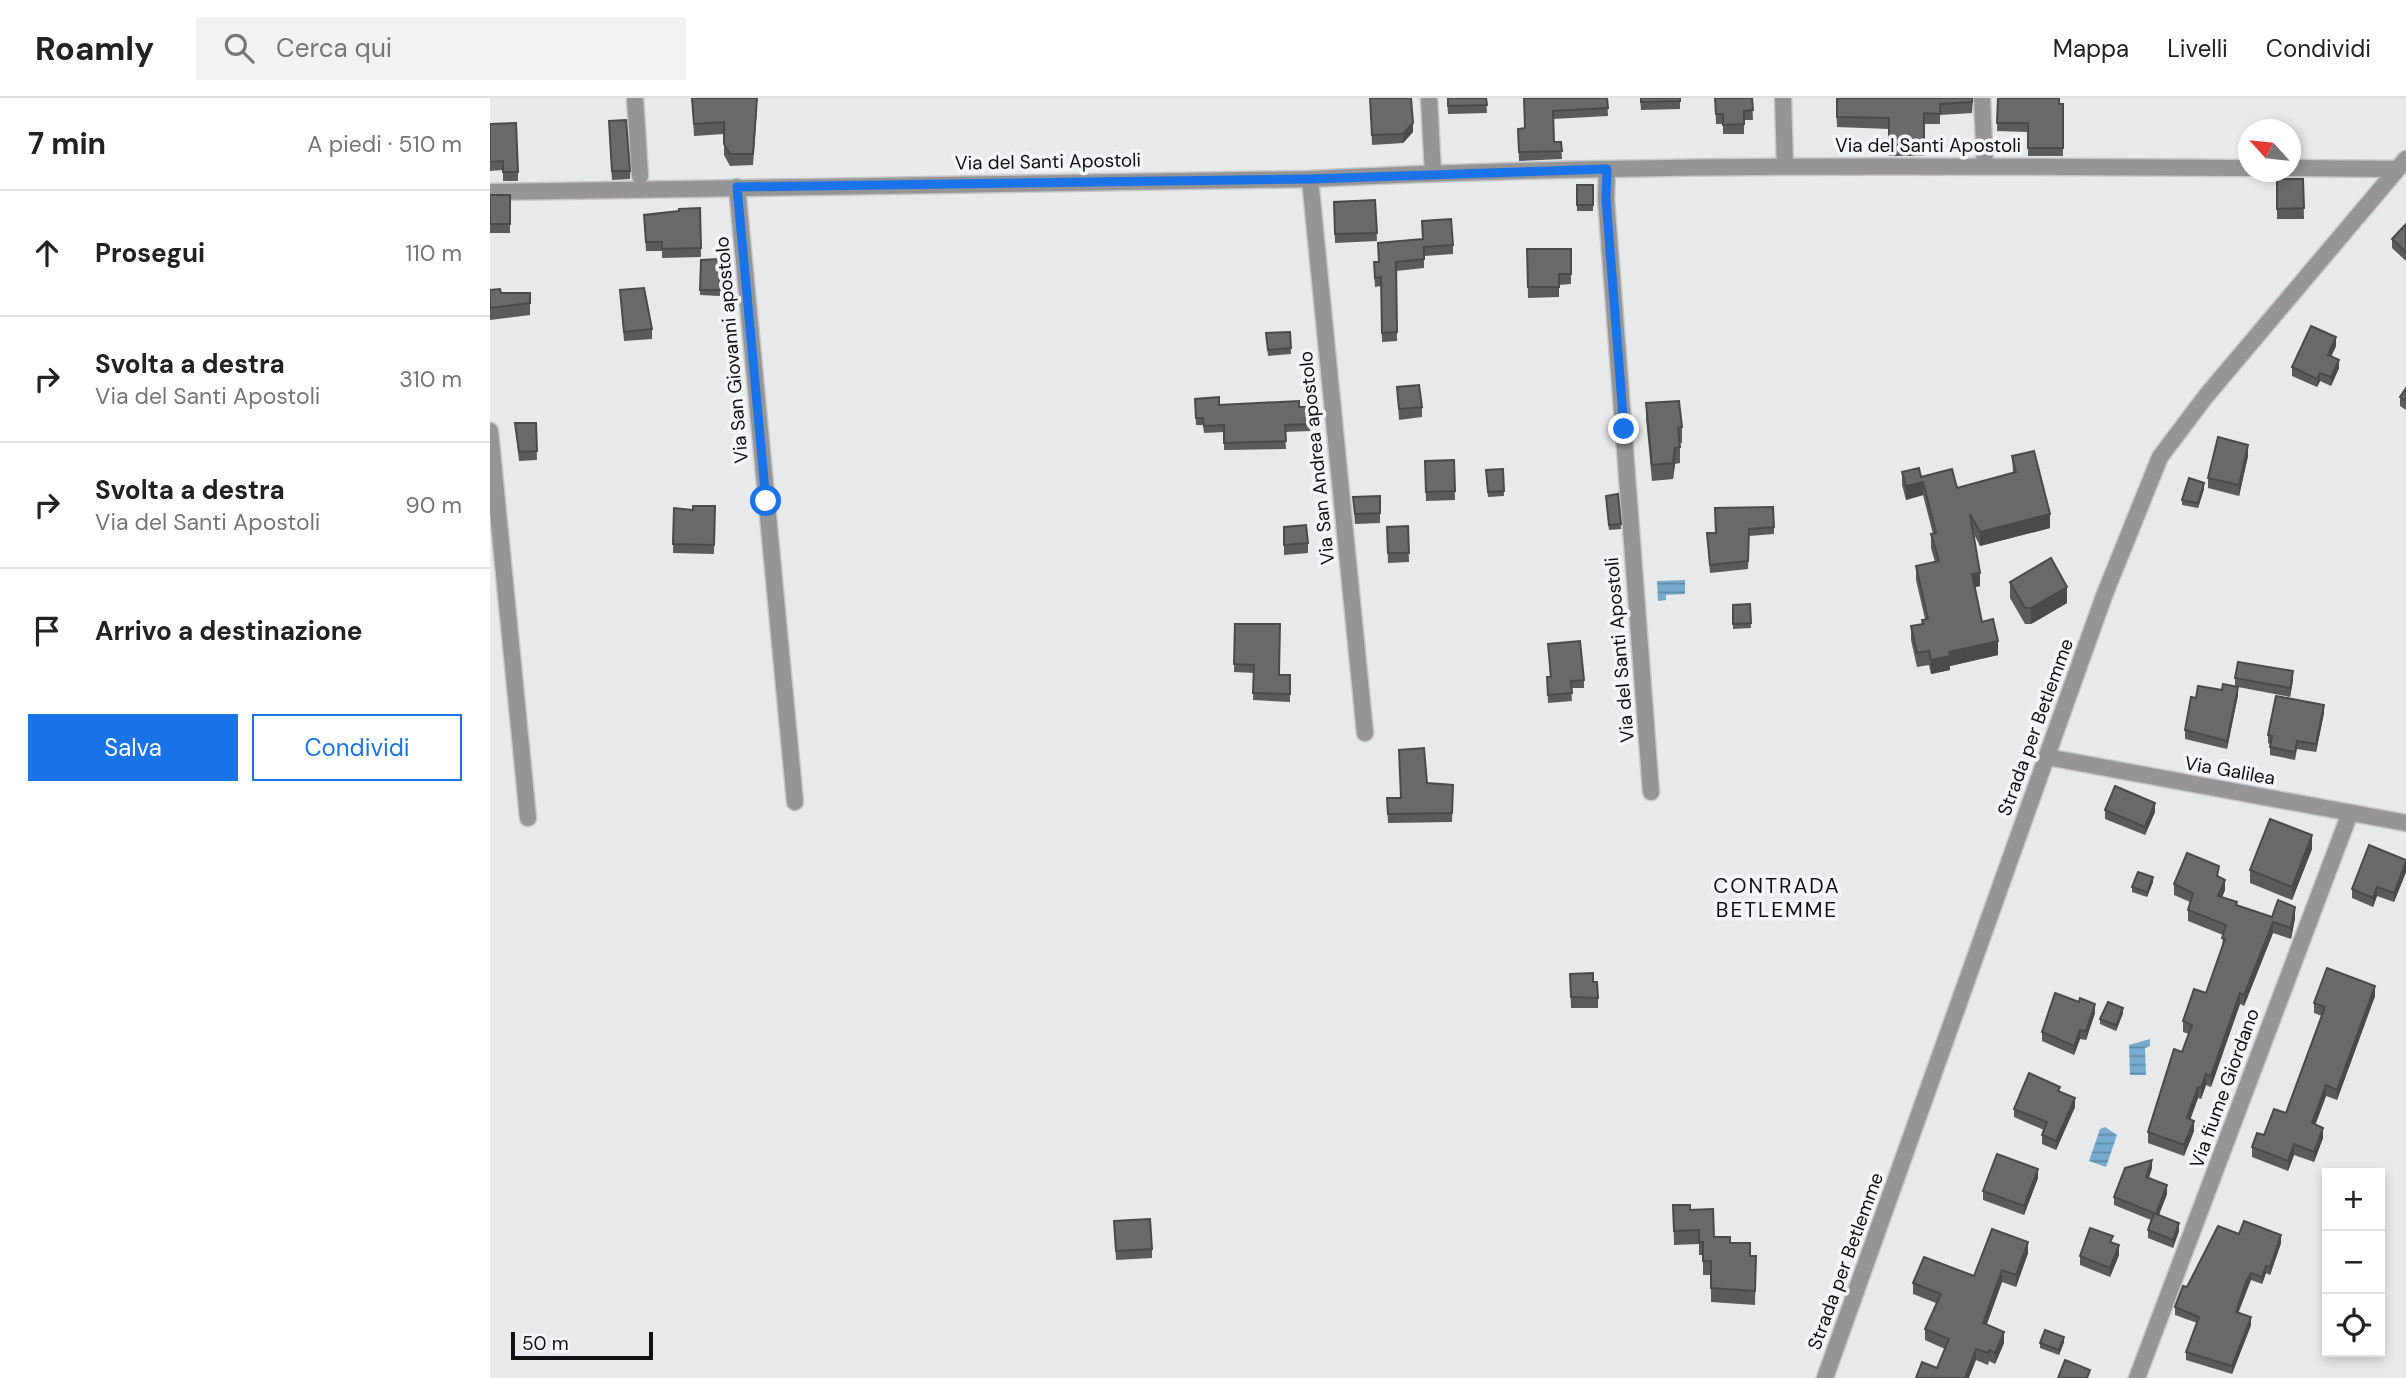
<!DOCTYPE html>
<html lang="it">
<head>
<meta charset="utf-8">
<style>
  :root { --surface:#fff; --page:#f2f2f2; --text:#222; --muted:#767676; --line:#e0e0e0; --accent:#1a73e8 }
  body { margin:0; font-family:"DM Sans",sans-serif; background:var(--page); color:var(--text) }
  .controls { position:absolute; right:21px; bottom:21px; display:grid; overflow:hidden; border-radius:0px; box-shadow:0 4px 10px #0003 }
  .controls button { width:63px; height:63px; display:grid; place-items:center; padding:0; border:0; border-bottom:2px solid var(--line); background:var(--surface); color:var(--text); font:35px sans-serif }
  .compass { position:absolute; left:1748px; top:21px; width:63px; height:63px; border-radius:50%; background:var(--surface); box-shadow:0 4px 10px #0003; rotate:297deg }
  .scale { position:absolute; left:21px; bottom:18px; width:142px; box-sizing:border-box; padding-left:7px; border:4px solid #111112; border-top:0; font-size:19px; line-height:24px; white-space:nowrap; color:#111112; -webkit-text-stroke:5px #f4f6f9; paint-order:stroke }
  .stop { position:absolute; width:21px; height:21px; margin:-16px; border:5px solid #1a73e8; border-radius:50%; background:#fff }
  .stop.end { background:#1a73e8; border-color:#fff; box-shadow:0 2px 7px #0008 }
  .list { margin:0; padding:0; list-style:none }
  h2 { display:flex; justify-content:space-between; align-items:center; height:91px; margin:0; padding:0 28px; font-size:30px }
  h2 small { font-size:23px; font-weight:400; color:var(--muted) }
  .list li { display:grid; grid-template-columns:46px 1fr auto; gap:21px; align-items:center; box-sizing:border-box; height:126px; padding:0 28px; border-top:2px solid var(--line) }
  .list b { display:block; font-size:26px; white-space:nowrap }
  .list p { margin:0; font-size:23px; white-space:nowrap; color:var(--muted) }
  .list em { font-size:23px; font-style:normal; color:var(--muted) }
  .actions { display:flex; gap:14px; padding:21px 28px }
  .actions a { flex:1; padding:16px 0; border:2px solid var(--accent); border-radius:0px; text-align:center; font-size:24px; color:var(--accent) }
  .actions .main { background:var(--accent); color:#fff }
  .icon { flex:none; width:38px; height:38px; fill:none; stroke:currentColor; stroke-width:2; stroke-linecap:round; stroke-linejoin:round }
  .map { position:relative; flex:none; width:1916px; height:1280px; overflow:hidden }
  header { display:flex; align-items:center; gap:42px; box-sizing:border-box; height:98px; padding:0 35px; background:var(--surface); border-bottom:2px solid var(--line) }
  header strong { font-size:33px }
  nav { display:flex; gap:38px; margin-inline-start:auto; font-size:24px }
  .search { width:490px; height:63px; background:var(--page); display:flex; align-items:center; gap:18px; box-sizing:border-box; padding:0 24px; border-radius:0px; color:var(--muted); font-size:26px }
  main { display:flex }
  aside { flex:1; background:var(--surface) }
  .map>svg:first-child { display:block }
  .water { fill:url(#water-rules) }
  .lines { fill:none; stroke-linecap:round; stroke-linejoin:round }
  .street-casing { stroke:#c5c6c8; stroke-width:19 }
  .street { stroke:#969495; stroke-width:16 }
  .wall { fill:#5b5b5e }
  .shaded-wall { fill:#4a4a4c }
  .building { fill:#6a6a6d; stroke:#4a4a4c; stroke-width:2 }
  .route { stroke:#1a73e8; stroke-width:9 }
  .labels { text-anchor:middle; stroke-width:7; stroke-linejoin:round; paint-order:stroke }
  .street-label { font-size:19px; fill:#111112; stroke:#f4f6f9 }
  .neighbourhood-label { font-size:21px; letter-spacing:2px; fill:#111112; stroke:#f4f6f9 }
</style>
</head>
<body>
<header>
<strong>Roamly</strong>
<div class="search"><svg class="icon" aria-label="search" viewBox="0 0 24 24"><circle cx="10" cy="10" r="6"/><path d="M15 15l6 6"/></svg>Cerca qui</div>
<nav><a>Mappa</a><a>Livelli</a><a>Condividi</a></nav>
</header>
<main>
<aside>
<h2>7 min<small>A piedi · 510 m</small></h2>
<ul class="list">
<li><svg class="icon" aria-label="ahead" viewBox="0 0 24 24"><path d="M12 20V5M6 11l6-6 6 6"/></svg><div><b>Prosegui</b></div><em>110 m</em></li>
<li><svg class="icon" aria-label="right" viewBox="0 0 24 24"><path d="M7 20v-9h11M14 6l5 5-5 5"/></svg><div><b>Svolta a destra</b><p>Via del Santi Apostoli</p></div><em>310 m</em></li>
<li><svg class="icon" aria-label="right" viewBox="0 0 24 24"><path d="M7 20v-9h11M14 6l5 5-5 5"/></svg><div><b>Svolta a destra</b><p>Via del Santi Apostoli</p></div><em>90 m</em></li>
<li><svg class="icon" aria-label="arrive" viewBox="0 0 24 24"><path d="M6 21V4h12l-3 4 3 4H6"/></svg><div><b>Arrivo a destinazione</b></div></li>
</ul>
<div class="actions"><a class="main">Salva</a><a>Condividi</a></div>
</aside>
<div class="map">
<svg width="1916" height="1280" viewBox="0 0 1916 1280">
  <defs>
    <pattern id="water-rules" width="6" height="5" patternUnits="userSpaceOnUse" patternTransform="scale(1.75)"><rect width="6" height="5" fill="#77accf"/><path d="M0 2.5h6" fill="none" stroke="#608ba7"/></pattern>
  </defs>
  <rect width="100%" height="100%" fill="#e7e9eb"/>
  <g class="water">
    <polygon points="1195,482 1195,496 1176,497 1176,502 1168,503 1167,483"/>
    <polygon points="1660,941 1660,948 1655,950 1656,977 1640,977 1639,947"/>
    <polygon points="1615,1029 1627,1037 1616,1069 1599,1063 1610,1031"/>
  </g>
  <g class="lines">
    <defs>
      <g id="street">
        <polyline points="145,0 150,78"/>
        <polyline points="939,0 943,75"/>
        <polyline points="1293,0 1295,68"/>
        <polyline points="1492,0 1495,68"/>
        <polyline points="1800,70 1907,71"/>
        <polyline points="1117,71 1116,101 1161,694"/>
        <polyline points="820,81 875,635"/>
        <polyline points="247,89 305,704"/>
        <path d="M0 94 820 81C1132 65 1445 68 1758 70"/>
        <polyline points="0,333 38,720"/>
        <polyline points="1557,659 1916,725"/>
        <polyline points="1335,1280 1614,498 1670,359 1716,298 1916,61"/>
        <polyline points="1647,1280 1860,715"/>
      </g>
    </defs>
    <use href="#street" class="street-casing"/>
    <use href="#street" class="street"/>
  </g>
  <g class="wall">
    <polygon points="202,0 267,11 263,67 240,68 234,57 234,36 204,38"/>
    <polygon points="880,0 923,34 913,45 882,47"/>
    <polygon points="957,0 996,0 997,15 958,16"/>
    <polygon points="1034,0 1117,0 1118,18 1063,21 1064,44 1071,44 1072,61 1029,63 1028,31 1035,30"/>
    <polygon points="1150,0 1190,0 1190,11 1151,12"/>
    <polygon points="1225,0 1262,0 1263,22 1254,22 1254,36 1233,36 1233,26 1226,26"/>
    <polygon points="1346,0 1483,0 1482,15 1450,17 1450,26 1434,26 1434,58 1399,58 1399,31 1347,29"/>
    <polygon points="1508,0 1573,6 1573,58 1538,58 1538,34 1507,33"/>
    <polygon points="0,26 28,74 28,83 13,83 13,72 0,73"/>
    <polygon points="119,31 140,73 140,81 122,82"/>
    <polygon points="1787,81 1813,81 1814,121 1787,121"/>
    <rect x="1087" y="87" width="16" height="26"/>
    <rect x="0" y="97" width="20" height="38"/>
    <polygon points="885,102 887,143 845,145 844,104"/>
    <polygon points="210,110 211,159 172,160 172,153 156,153 154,117"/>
    <polygon points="932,123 963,147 963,156 934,158 934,170 906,173 907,243 892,244 891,188 885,189 884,173 884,164 889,164 888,145 932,141"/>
    <polygon points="1916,126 1916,163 1902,150 1902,141"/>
    <polygon points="1037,151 1081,176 1081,186 1069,187 1069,199 1038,200"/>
    <polygon points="229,161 230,198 210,197 211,162"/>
    <polygon points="0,192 11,195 40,195 40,217 0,222"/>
    <polygon points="130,192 162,231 162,241 134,243"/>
    <polygon points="800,234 801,256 778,258 776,235"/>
    <polygon points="1846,248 1841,258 1849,270 1841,288 1830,283 1827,289 1802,278 1802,269"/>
    <polygon points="907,289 932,309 932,319 909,322"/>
    <polygon points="1916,290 1916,312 1910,308 1910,299"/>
    <polygon points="705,301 729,307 809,309 820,326 820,333 795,334 796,351 734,352 734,334 714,335 713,327 706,327"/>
    <polygon points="1156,305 1192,329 1192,345 1190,345 1190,365 1185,366 1183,381 1162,383 1156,321"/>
    <polygon points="25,325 46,325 47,362 29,363"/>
    <polygon points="1522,358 1560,430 1490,448 1484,436 1490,488 1485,489 1492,524 1508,557 1460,568 1460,572 1441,576 1439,567 1427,569 1421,542 1421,528 1432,526 1432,522 1435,521 1426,482 1426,468 1445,464 1441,450 1441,436 1443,436 1433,397 1416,402 1412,387 1412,374 1467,390 1523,375"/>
    <polygon points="1758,358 1749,398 1718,390 1718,380"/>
    <polygon points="964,362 965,402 936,403 935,363"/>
    <polygon points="1013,371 1014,398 998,399 996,378"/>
    <polygon points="1714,391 1708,410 1692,407 1692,402"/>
    <polygon points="1128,396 1131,431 1119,432 1116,403"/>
    <polygon points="890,398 890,425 865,426 863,399"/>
    <polygon points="225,408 224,456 183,455 184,410 203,412"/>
    <polygon points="1225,410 1284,429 1284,436 1259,438 1258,471 1220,475 1217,435 1226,435"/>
    <polygon points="918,428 919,464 898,465 897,429"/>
    <polygon points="794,429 818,445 818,455 794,457"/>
    <polygon points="1520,484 1577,505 1541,526 1535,526 1520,500"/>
    <polygon points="1260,506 1261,530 1243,531 1243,507"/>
    <polygon points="745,526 789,577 800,577 800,604 763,602 764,575 744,574"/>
    <polygon points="1058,546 1094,582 1094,590 1081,590 1082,603 1058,605 1057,579 1060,579"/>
    <polygon points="1745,580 1803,582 1800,599 1748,589 1748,597 1737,651 1695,641 1695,632 1706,600 1745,588"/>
    <polygon points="1834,615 1826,654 1807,651 1805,662 1780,657 1780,646 1778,645 1778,637"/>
    <polygon points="937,685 963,687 962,724 898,725 897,700 910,700"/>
    <polygon points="1615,712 1665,714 1655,737 1615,721"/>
    <polygon points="1822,751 1802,802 1760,785 1760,772"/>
    <polygon points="1916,762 1916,774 1904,804 1887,798 1883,809 1862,800 1862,791"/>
    <polygon points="1729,779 1735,792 1732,799 1747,807 1782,819 1805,820 1801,841 1783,835 1754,908 1750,906 1721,989 1716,987 1711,1001 1708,1000 1700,1021 1704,1033 1694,1058 1658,1045 1658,1034 1699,936 1693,934 1693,923 1716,895 1732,851 1733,837 1698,823 1698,812 1700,804 1684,797 1684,786"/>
    <polygon points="1663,784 1657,799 1642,794 1642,789"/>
    <polygon points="1080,876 1103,884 1108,900 1108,910 1081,910"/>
    <polygon points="1885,898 1847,1002 1836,998 1825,1027 1833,1040 1824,1064 1804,1057 1798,1073 1762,1059 1762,1049 1796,1015 1832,918 1824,915 1824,905"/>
    <polygon points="1605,915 1596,942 1590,941 1584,957 1552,943 1552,934"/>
    <polygon points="1633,915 1626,933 1610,926 1610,921"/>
    <polygon points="1570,993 1585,1009 1566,1052 1552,1046 1552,1037 1554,1032 1524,1019 1524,1011"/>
    <polygon points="1662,1070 1659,1080 1677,1096 1669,1117 1689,1133 1683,1150 1658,1140 1658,1132 1661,1122 1624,1107 1624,1099"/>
    <polygon points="1548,1080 1534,1117 1493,1102 1493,1093"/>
    <polygon points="1183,1107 1200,1112 1224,1139 1240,1145 1260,1158 1266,1158 1265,1207 1221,1204 1221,1177 1213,1177 1213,1157 1209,1157 1209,1146 1184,1147"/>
    <polygon points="624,1123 662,1151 662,1160 626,1162"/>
    <polygon points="1623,1145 1629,1157 1620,1179 1590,1167 1590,1158"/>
    <polygon points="1791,1145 1780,1177 1776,1175 1772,1186 1761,1182 1756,1192 1748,1214 1761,1227 1742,1276 1696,1262 1696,1254 1707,1225 1685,1217 1685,1209 1697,1189"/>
    <polygon points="1538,1155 1526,1189 1512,1184 1497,1226 1514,1245 1505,1266 1499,1263 1498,1267 1486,1262 1447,1270 1455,1251 1435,1242 1435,1231 1446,1205 1423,1196 1423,1185 1484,1178"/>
    <polygon points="1574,1244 1569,1257 1550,1250 1550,1245"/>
  </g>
  <g class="shaded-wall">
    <polygon points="923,25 923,34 913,45 913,36"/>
    <polygon points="1846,239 1846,248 1838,266 1838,257"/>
    <polygon points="1849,262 1849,270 1841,288 1841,279"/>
    <polygon points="1830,275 1830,283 1827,289 1827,281"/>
    <polygon points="1758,347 1758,358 1749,398 1749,387"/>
    <polygon points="1185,350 1185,366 1183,381 1183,365"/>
    <polygon points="1433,384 1433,397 1416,402 1416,388"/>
    <polygon points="1714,385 1714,391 1708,410 1708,405"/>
    <polygon points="1560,416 1560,430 1490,448 1490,434"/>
    <polygon points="1490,475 1490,488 1482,490 1482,476"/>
    <polygon points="1577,489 1577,505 1541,526 1541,510"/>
    <polygon points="1508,543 1508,557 1460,568 1460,572 1441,576 1441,562 1459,554"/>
    <polygon points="1803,573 1803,582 1800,599 1800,590"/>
    <polygon points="1748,589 1748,597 1737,651 1737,643"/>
    <polygon points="1834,607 1834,615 1826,654 1826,646"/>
    <polygon points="1665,705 1665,714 1655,737 1655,729"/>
    <polygon points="1822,737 1822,751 1802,802 1802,789"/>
    <polygon points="1916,764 1916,774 1904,804 1904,795"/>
    <polygon points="1663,779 1663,784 1657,799 1657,794"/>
    <polygon points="1735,782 1735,792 1728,809 1728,798"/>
    <polygon points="1887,789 1887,798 1883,809 1883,800"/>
    <polygon points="1805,809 1805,820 1801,841 1801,830"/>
    <polygon points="1783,824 1783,835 1754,908 1754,897"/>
    <polygon points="1885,888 1885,898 1847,1002 1847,992"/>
    <polygon points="1750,895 1750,906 1721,989 1721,978"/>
    <polygon points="1605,906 1605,915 1596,942 1596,933"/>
    <polygon points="1633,910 1633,915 1626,933 1626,927"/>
    <polygon points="1590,932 1590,941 1584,957 1584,948"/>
    <polygon points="1716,976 1716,987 1711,1001 1711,990"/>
    <polygon points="1836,987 1836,998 1822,1036 1822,1025"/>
    <polygon points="1708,989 1708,1000 1697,1031 1697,1020"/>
    <polygon points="1585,1000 1585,1009 1566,1052 1566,1043"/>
    <polygon points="1704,1023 1704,1033 1694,1058 1694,1047"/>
    <polygon points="1833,1030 1833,1040 1824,1064 1824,1054"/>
    <polygon points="1804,1046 1804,1057 1798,1073 1798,1063"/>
    <polygon points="1662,1062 1662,1070 1656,1087 1656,1079"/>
    <polygon points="1548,1071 1548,1080 1534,1117 1534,1108"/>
    <polygon points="1677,1087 1677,1096 1666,1124 1666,1116"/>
    <polygon points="1689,1125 1689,1133 1683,1150 1683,1142"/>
    <polygon points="1791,1137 1791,1145 1780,1177 1780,1169"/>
    <polygon points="1538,1144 1538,1155 1526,1189 1526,1177"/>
    <polygon points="1629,1147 1629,1157 1620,1179 1620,1170"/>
    <polygon points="1776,1168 1776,1175 1772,1186 1772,1179"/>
    <polygon points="1512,1172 1512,1184 1493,1236 1493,1225"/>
    <polygon points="1761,1175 1761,1182 1746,1221 1746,1214"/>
    <polygon points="1761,1219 1761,1227 1742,1276 1742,1268"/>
    <polygon points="1514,1234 1514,1245 1505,1266 1505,1255"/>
    <polygon points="1574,1239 1574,1244 1569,1257 1569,1252"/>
    <polygon points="1486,1251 1486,1262 1479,1280 1475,1280"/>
  </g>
  <g class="building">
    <polygon points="202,0 267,0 263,56 240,56 234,46 234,24 204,26"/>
    <polygon points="880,0 921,0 923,25 913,36 882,37"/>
    <polygon points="958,0 996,0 997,7 958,8"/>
    <polygon points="1034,0 1117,0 1118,10 1063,13 1064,44 1071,44 1072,53 1029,54 1028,31 1035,30"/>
    <polygon points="1151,0 1190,0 1190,3 1151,4"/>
    <polygon points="1225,0 1262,0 1263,12 1254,13 1254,26 1233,27 1233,16 1226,16"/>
    <polygon points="1347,0 1482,0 1482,4 1450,6 1450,16 1434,15 1434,47 1399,47 1399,20 1347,19"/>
    <polygon points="1508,0 1569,0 1569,6 1573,6 1573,50 1538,50 1538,25 1507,25"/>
    <polygon points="136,22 140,73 122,73 119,23"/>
    <polygon points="26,25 28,74 13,74 13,63 0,64 0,26"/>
    <polygon points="1787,81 1813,81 1814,110 1787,111"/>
    <rect x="1087" y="87" width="16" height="20"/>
    <rect x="0" y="97" width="20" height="29"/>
    <polygon points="885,102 887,135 845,136 844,104"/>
    <polygon points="210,110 211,150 172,151 172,144 156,144 154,117 189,113 189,111"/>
    <polygon points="961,121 963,147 934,149 934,161 906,164 907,234 892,235 891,179 885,180 884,164 889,164 888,145 933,141 932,123"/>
    <polygon points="1916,126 1916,154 1902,141"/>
    <polygon points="1037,151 1081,151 1081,176 1069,176 1069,189 1038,189"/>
    <polygon points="229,161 230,192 210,192 211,162"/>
    <polygon points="154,190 162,231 134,234 130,192"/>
    <polygon points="10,191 11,195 40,195 40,205 0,210 0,192"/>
    <polygon points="1821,228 1846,239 1838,257 1849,262 1841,279 1830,275 1827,281 1802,269"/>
    <polygon points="800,234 801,250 778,252 776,235"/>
    <polygon points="929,287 932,309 909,311 907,289"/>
    <polygon points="1916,290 1916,303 1910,299"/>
    <polygon points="729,299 729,307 809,303 809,309 819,309 820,326 795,327 796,343 734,345 734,327 714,328 713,320 706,320 705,301"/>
    <polygon points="1189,303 1192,329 1188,330 1190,349 1185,350 1183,365 1162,367 1156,305"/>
    <polygon points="25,325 46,325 47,353 29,354"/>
    <polygon points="1728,339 1758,347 1749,387 1718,380"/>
    <polygon points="1544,353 1560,416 1490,434 1480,416 1490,475 1482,476 1492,524 1503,521 1508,543 1459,554 1460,558 1441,562 1439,553 1427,555 1421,528 1433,526 1432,522 1438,521 1426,468 1449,463 1441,436 1446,435 1433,384 1416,388 1412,374 1429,370 1431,379 1462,371 1467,390 1526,374 1522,358"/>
    <polygon points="964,362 965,393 936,394 935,363"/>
    <polygon points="1013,371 1014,393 998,394 996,372"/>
    <polygon points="1699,380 1714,385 1708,405 1692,402"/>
    <polygon points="1128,396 1131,426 1119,427 1116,398"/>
    <polygon points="890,398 890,415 865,416 863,399"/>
    <polygon points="203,408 225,408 224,447 183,446 184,410 203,412"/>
    <polygon points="1283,409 1284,429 1259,431 1258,463 1220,467 1217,435 1226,435 1225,410"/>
    <polygon points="816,427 818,445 794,447 794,429"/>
    <polygon points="918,428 919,455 898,455 897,429"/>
    <polygon points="1561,460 1577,489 1541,510 1535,510 1520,484"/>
    <polygon points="1260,506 1261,525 1243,526 1243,507"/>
    <polygon points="745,526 790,526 789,577 800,577 800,596 763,595 764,567 744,566"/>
    <polygon points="1090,543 1094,582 1081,583 1082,595 1058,597 1057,579 1061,579 1058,546"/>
    <polygon points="1748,564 1803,573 1800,590 1745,580"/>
    <polygon points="1733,586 1748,589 1737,643 1695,632 1701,599 1706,600 1708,588 1732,592"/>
    <polygon points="1786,598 1834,607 1826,646 1807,643 1805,654 1780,649 1782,638 1778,637"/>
    <polygon points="934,650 937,685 963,687 962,715 898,716 897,700 911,700 909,652"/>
    <polygon points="1625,688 1665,705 1655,729 1615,712"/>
    <polygon points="1780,721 1822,737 1802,789 1760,772"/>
    <polygon points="1879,747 1916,762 1916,764 1904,795 1887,789 1883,800 1862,791"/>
    <polygon points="1697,755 1729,768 1727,778 1735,782 1728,798 1747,804 1746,807 1782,819 1788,802 1805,809 1801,830 1783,824 1754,897 1750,895 1721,978 1716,976 1711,990 1708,989 1697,1020 1704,1023 1694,1047 1658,1034 1684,951 1692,954 1702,927 1693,923 1704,891 1716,895 1735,841 1732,840 1736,827 1698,812 1703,795 1684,786"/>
    <polygon points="1648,774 1663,779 1657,794 1642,789"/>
    <polygon points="1837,870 1885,888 1847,992 1836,987 1822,1025 1833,1030 1824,1054 1804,1046 1798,1063 1762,1049 1767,1035 1774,1037 1784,1011 1796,1015 1835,909 1824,905"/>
    <polygon points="1103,875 1103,884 1107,884 1108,900 1081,899 1080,876"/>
    <polygon points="1565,895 1589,904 1590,900 1605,906 1596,933 1590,932 1584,948 1552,934"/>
    <polygon points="1618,904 1633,910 1626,927 1610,921"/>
    <polygon points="1539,975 1570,989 1568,993 1585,1000 1566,1043 1552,1037 1557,1024 1524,1011"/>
    <polygon points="1507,1056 1548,1071 1534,1108 1493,1093"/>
    <polygon points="1662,1062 1656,1079 1677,1087 1666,1116 1689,1125 1683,1142 1658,1132 1664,1115 1624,1099 1635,1070"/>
    <polygon points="1183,1107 1200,1107 1200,1112 1223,1111 1224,1139 1240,1139 1240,1145 1260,1145 1260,1158 1266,1158 1265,1193 1221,1190 1221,1163 1213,1163 1213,1144 1209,1144 1209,1132 1184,1133"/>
    <polygon points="660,1121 662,1151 626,1153 624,1123"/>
    <polygon points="1754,1123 1791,1137 1780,1169 1776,1168 1772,1179 1761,1175 1756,1184 1746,1214 1761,1219 1742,1268 1696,1254 1709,1219 1685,1209 1693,1188 1697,1189 1728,1128 1749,1136"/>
    <polygon points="1600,1130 1623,1138 1620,1144 1629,1147 1620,1170 1590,1158"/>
    <polygon points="1502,1131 1538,1144 1526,1177 1512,1172 1493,1225 1514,1234 1505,1255 1499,1252 1498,1255 1486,1251 1475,1280 1426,1280 1432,1264 1447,1270 1459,1241 1435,1231 1451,1196 1423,1185 1434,1159 1484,1178"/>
    <polygon points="1555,1232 1574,1239 1569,1252 1550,1245"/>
    <polygon points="1575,1262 1600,1272 1597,1280 1568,1280"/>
  </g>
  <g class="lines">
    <polyline class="route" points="276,403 247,89 820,81 1117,71 1116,101 1134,331"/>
  </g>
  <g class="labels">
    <g class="street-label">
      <text x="1438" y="54">Via del Santi Apostoli</text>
      <text transform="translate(558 63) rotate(-1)" y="7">Via del Santi Apostoli</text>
      <text transform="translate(241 252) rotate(-95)" y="7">Via San Giovanni apostolo</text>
      <text transform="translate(826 360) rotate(-96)" y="7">Via San Andrea apostolo</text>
      <text transform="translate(1129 552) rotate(-95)" y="7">Via del Santi Apostoli</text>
      <text transform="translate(1545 629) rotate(-70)" y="7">Strada per Betlemme</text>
      <text transform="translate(1740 672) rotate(10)" y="7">Via Galilea</text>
      <text transform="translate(1734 990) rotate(-70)" y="7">Via fiume Giordano</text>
      <text transform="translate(1355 1163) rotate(-70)" y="7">Strada per Betlemme</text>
    </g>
    <g class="neighbourhood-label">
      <text x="1287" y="795">CONTRADA<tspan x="1287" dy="24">BETLEMME</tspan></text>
    </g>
  </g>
</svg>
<div class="controls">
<button>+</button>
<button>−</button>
<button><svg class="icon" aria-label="locate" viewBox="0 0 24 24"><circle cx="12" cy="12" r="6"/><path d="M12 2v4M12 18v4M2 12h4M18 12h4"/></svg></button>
</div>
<svg class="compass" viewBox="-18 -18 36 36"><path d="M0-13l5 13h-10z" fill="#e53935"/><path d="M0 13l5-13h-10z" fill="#767676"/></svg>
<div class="scale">50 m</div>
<div class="stop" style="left:276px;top:403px"></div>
<div class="stop end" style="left:1134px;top:331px"></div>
</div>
</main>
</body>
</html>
